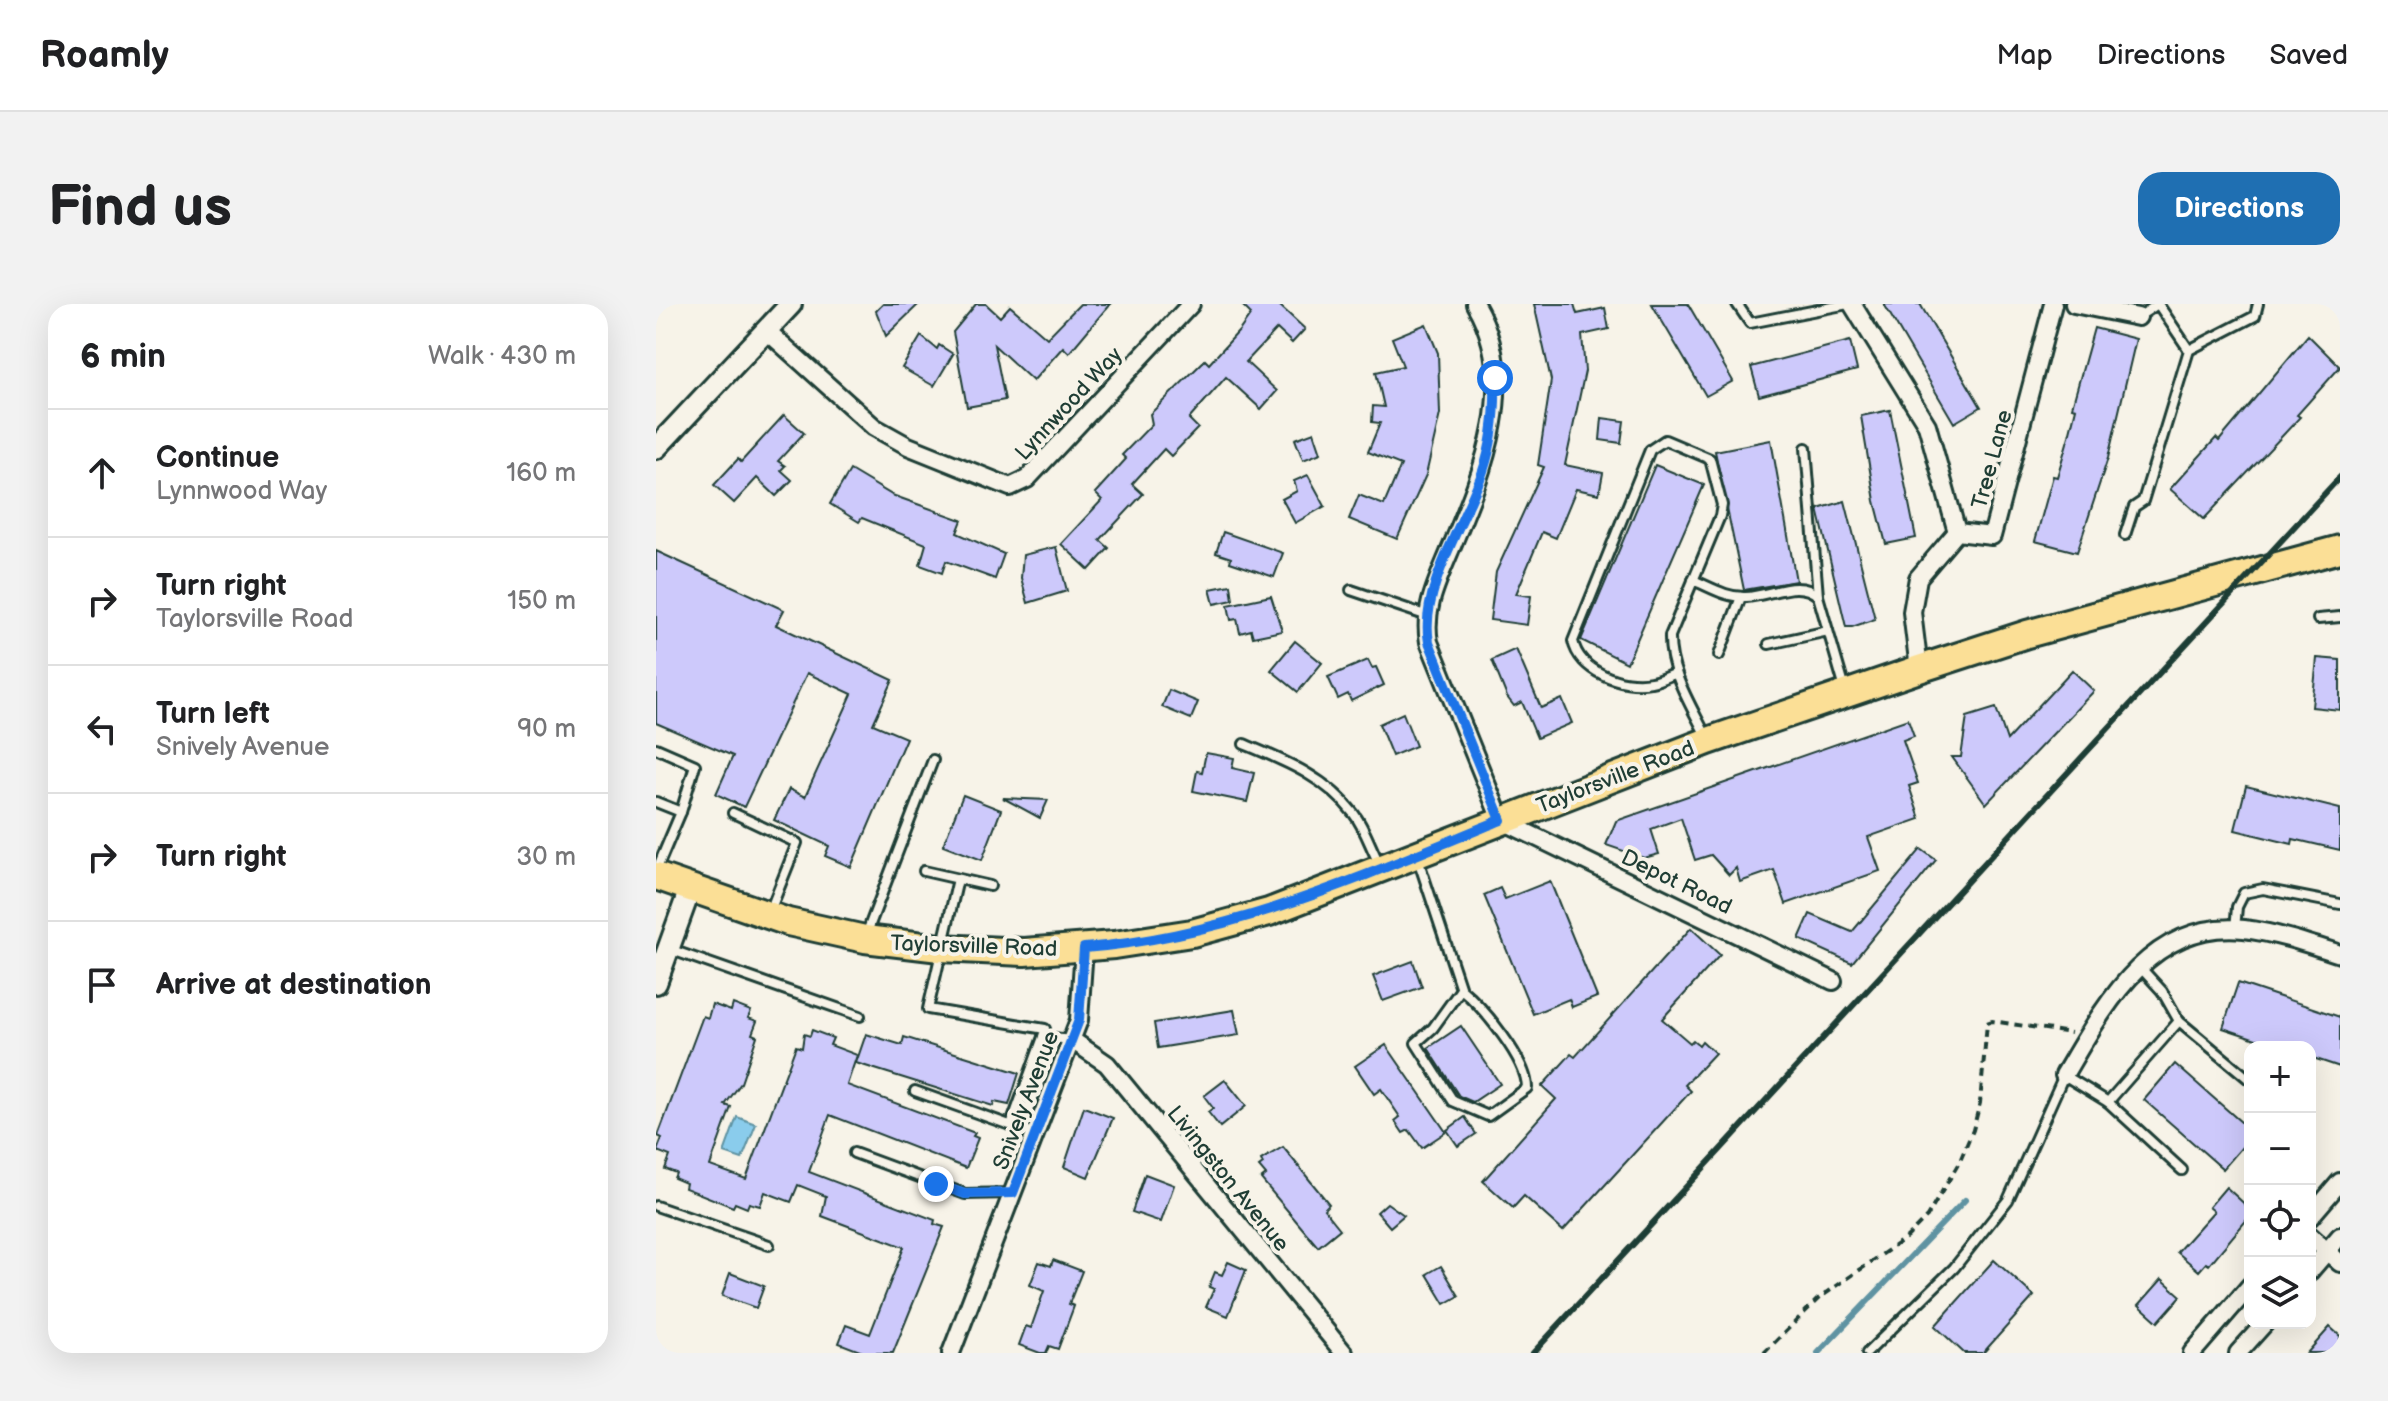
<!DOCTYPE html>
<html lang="en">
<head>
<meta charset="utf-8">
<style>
  :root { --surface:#fff; --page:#f2f2f2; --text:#202124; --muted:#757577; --line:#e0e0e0; --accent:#1f6fb2 }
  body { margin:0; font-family:"Balsamiq Sans",sans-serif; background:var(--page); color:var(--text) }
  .controls { position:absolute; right:24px; bottom:24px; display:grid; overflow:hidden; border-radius:16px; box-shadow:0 8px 32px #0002 }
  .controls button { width:72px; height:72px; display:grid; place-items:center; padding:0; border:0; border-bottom:2px solid var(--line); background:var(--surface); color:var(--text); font:40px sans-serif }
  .stop { position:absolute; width:24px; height:24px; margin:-18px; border:6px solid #1a73e8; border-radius:50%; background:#fff }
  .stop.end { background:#1a73e8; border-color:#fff; box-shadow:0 2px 8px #0008 }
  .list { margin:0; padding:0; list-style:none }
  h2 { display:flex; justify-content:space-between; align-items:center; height:104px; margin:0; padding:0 32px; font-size:34px }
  h2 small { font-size:26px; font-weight:400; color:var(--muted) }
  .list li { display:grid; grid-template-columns:52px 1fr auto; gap:24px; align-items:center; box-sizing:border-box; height:128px; padding:0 32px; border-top:2px solid var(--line) }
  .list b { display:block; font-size:30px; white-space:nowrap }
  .list p { margin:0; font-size:26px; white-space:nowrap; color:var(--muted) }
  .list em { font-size:26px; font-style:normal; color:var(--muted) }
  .icon { flex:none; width:44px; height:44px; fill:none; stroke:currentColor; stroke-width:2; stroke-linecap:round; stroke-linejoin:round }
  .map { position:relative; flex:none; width:1684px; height:1049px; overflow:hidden; border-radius:24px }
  header { display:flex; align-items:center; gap:48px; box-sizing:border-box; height:112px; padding:0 40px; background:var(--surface); border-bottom:2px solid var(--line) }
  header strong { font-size:38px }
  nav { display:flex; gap:44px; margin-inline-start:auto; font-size:28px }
  .intro { display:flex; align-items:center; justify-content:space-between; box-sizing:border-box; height:192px; padding:0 48px }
  h1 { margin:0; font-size:56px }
  .button { padding:20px 36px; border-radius:24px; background:var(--accent); color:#fff; font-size:28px; font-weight:700 }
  main { display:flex; gap:48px; padding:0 48px }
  aside { flex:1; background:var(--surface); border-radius:24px; box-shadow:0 8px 32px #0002 }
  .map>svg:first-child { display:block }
  .water { fill:#8accec; stroke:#5f93a2; stroke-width:2 }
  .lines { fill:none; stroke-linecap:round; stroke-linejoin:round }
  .stream { stroke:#5f93a2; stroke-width:6 }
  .building { fill:#cdc9fb; stroke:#1f3d34; stroke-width:2 }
  .service-casing { stroke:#1f3d34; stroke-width:14 }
  .minor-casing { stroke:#1f3d34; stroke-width:22 }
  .tertiary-casing { stroke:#1f3d34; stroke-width:26 }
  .primary-casing { stroke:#1f3d34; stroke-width:32 }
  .path { stroke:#1f3d34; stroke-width:4; stroke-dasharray:8 6; stroke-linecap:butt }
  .service { stroke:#f7f3e8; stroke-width:8 }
  .minor { stroke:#f7f3e8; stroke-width:16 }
  .tertiary { stroke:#f7f3e8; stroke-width:20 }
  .primary { stroke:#fbdf96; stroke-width:26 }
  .rail { stroke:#1f3d34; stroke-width:6 }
  .route { stroke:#1a73e8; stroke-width:10 }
  .labels { text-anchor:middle; stroke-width:8; stroke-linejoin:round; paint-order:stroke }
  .street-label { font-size:22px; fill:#1f3d34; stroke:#f7f3e8 }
</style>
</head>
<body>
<header>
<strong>Roamly</strong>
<nav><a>Map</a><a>Directions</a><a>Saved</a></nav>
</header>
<div class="intro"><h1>Find us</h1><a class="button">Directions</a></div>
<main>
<aside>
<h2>6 min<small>Walk · 430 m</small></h2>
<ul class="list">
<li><svg class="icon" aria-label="ahead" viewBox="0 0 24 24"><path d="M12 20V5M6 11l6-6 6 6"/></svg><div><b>Continue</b><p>Lynnwood Way</p></div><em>160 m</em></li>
<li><svg class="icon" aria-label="right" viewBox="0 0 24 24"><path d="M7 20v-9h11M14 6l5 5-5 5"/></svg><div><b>Turn right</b><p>Taylorsville Road</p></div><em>150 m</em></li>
<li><svg class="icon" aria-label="left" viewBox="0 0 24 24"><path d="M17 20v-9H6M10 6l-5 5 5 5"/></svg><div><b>Turn left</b><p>Snively Avenue</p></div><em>90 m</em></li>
<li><svg class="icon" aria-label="right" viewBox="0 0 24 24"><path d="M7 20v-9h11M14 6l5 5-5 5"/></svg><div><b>Turn right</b></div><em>30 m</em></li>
<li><svg class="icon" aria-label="arrive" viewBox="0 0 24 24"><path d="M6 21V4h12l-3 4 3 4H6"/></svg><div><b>Arrive at destination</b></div></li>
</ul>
</aside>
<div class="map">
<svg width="1684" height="1049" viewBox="0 0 1684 1049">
  <rect width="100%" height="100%" fill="#f7f3e8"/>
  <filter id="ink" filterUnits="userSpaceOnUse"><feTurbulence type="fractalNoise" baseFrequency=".0125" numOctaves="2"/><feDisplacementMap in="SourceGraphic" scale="16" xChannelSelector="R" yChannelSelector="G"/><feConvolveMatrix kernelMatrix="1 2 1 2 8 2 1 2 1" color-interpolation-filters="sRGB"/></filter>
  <g filter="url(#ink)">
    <polygon class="water" points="81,813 100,820 86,855 68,849"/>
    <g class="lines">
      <polyline class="stream" points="1162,1049 1309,896"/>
    </g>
    <g class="building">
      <polygon points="227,0 263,0 230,32 220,7"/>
      <polygon points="320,0 330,0 344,13 354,2 391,34 424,0 454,0 413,49 407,43 377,77 338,41 349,96 311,103 297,28"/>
      <polygon points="585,0 622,0 649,25 636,39 621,25 590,58 621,87 605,105 570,73 533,115 542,124 515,152 508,145 476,180 487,190 444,236 453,244 433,266 405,240 446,196 439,189 470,155 466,151 496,120 494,110 549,56 553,60 583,27 595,10"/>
      <polygon points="878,0 918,0 921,10 949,4 953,25 926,31 929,67 909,161 947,169 943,190 920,185 900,234 886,228 860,290 875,292 871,321 834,316 840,268 888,163 882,161 895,76"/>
      <polygon points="996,0 1032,0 1077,77 1050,92"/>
      <polygon points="1228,0 1264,0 1325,103 1298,119"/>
      <polygon points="770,20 782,49 784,110 770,171 741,235 693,215 703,191 728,201 745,161 712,148 724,119 716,118 717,102 728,103 720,68 747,62 736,34"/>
      <polygon points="1438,24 1480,35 1452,154 1421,248 1379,237 1397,172 1401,173 1413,132 1420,104 1416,103"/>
      <polygon points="1652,31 1684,63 1641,111 1644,113 1548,215 1514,185 1560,134 1563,137"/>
      <polygon points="265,32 281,45 283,41 297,50 278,82 246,64"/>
      <polygon points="1194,37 1201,66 1103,92 1095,63"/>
      <polygon points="1234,106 1260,234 1230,240 1219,197 1205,112"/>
      <polygon points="128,111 148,129 122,157 129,162 125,166 136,176 120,192 101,174 78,199 58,181 82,155 85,158"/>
      <polygon points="946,114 968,117 965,139 944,136"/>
      <polygon points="658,128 665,149 647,156 639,135"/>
      <polygon points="1115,136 1140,277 1088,286 1059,147"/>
      <polygon points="999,161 1048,181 971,359 925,336"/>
      <polygon points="194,166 236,191 306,216 301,229 348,250 339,275 290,257 286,269 264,261 270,240 206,214 203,218 174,200"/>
      <polygon points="652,171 669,202 639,219 626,195 641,187 638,177"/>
      <polygon points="1189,197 1219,315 1196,323 1190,323 1162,205"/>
      <polygon points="567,228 627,249 618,273 574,258 575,254 560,249"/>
      <polygon points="400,243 411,287 372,299 365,274 367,251"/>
      <polygon points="0,247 128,306 120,321 237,376 217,420 250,434 195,563 169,552 173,542 118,516 133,485 149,493 196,390 151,369 88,503 60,490 77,452 0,419"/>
      <polygon points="575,281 577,296 558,300 554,285"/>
      <polygon points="615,292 626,327 597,333 595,326 584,329 581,315 575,316 572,301"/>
      <polygon points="639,337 666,359 642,388 615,366"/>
      <polygon points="860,345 885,404 906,395 916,419 881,434 866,398 858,402 851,393 836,356"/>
      <polygon points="1661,354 1684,356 1684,406 1656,403"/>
      <polygon points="712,356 716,364 720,363 728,381 695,397 692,390 682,395 672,373"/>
      <polygon points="1416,366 1438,387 1330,500 1296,453 1305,453 1311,413 1340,404 1351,436"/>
      <polygon points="513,386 542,398 535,415 506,403"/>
      <polygon points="747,409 760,442 736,452 723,420"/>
      <polygon points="1252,415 1258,432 1247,436 1262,479 1253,482 1264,515 1212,533 1224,567 1130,600 1118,566 1084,578 1080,564 1073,571 1055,551 1039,556 1025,514 995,525 1003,550 988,554 950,541 960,517"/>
      <polygon points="550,449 578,454 576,464 598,469 591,498 537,487 541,467 546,468"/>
      <polygon points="1590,482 1684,505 1684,546 1637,535 1636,540 1579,526"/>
      <polygon points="307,491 345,506 326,556 287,541"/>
      <polygon points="347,494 392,496 384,514"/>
      <polygon points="1265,545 1280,556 1196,659 1143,635 1154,610 1196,628"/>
      <polygon points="894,577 941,693 916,703 913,695 877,710 828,591 844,584 849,595"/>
      <polygon points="1035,624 1064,651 1006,715 1034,739 1037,736 1043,741 1046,737 1059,749 1029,781 1035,787 907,927 868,892 857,904 827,877 900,795 886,782 915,750 919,753"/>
      <polygon points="757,657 766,683 727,697 717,672"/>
      <polygon points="1582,679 1684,713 1684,763 1654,753 1654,743 1624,743 1567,724"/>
      <polygon points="56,700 75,707 77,700 95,707 92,714 101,717 96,730 101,732 85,779 69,801 75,803 54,862 90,875 140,742 146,744 148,730 154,732 156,726 177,734 174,741 201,751 191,781 319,829 317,832 322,834 310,864 174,811 153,868 279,916 278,920 288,923 237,1049 209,1049 183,1039 190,1021 214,1030 248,943 166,912 170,892 142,881 135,898 109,888 104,902 93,899 91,904 79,899 77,903 29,884 30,879 18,874 20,869 9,865 14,852 1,847 6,834 2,832 47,712 52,714"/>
      <polygon points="578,706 583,731 502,744 498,719"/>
      <polygon points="805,722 844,780 817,798 803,792 772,744"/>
      <polygon points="210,730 246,741 248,733 363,769 353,801 338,798 337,802 200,759"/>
      <polygon points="730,741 790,828 766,844 753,826 747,829 739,817 744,813 725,785 718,790 699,762"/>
      <polygon points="1519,760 1594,826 1594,834 1567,865 1488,796"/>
      <polygon points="569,776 590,802 564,823 552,808 557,804 548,792"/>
      <polygon points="428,803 457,814 432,873 408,863"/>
      <polygon points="809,813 820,830 802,842 791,826"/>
      <polygon points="627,843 673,900 668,905 684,925 662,943 605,875 610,871 603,863 607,860 605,856"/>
      <polygon points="489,870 518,881 505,918 476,908"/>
      <polygon points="1570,883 1594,905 1594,912 1553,961 1550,959 1543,967 1521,948 1558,907 1553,903"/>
      <polygon points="731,899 748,911 734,923 721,908"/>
      <polygon points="397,956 426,967 413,1000 418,1002 402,1045 393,1042 390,1049 384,1049 363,1041 370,1022 375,1024 388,987 374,981 383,958 395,962"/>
      <polygon points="1338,956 1378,992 1327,1049 1308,1049 1279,1022"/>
      <polygon points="572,958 590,966 572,1012 550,1003 558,985 553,983 559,968 566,971"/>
      <polygon points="785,962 803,992 789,1000 771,970"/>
      <polygon points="74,969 108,982 100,1004 66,992"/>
      <polygon points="1506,975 1525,992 1502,1018 1483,1001"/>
      <polygon points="1674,1023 1684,1032 1684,1049 1651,1049"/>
    </g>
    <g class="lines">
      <defs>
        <g id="service">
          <polyline points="1081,0 1094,19 1192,0"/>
          <polyline points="1482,13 1502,0 1533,46"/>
          <polyline points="1150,144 1162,292"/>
          <polyline points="1469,231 1478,203 1487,197 1533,46 1599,12 1602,0"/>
          <path d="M1037 276C1054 283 1071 294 1090 293 1114 292 1143 274 1162 292L1189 385"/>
          <polyline points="695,286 772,312"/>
          <polyline points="1662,315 1684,313"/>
          <polyline points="1113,340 1172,327"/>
          <polyline points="1063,351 1085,293"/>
          <path d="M1020 369C1012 372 1003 377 995 378 966 384 923 367 917 337L994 146 1009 136 1054 155 1066 201 1064 212 1014 332C1013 368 1035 401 1050 432"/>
          <path d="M588 440C629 457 670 473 698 510 709 524 715 545 724 561"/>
          <polyline points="0,444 39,461 25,508"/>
          <polyline points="0,498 25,508 0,567"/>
          <polyline points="77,509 141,539 114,607"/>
          <path d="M762 555 805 685C827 703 871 756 871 784L832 812 797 797 760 739 777 724 805 685"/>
          <polyline points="268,567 334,582"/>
          <polyline points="302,575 272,705 389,725 387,733 416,736"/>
          <polyline points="1579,625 1581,603 1588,589 1607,585 1684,600"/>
          <polyline points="210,631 277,456"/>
          <polyline points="13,645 204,712"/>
          <polyline points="1523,717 1594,776"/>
          <polyline points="259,787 379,830"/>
          <polyline points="1452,798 1526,866"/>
          <polyline points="355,821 387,733"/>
          <polyline points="198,849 309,890 356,889"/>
          <polyline points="0,902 113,941"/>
          <polyline points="1211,1049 1298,964 1352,896 1408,771 1452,798 1523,717 1506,687 1484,663"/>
        </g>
        <g id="minor">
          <path d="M819 0C866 81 825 172 793 249 781 278 767 306 773 338L845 516 1177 677"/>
          <polyline points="1196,0 1271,121 1301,228"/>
          <polyline points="1418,0 1482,13"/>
          <polyline points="110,26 218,123 252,142 354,183 371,175 535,0"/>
          <polyline points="1263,365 1256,308 1262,274 1301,228 1336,232 1397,0"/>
          <polyline points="416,736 451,760 688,1049"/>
          <path d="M1408 771C1448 703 1494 615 1588 625 1621 629 1653 640 1684 650"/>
          <polyline points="1654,913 1684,878"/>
          <polyline points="1654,932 1684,959"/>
          <polyline points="1654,967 1684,932"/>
          <polyline points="295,1049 423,716 428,644"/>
          <polyline points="1536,1049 1594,982"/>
          <polyline points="1582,1049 1609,1019"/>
        </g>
        <g id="tertiary">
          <polyline points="0,144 135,0"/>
          <polyline points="0,679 34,585"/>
        </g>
        <polyline id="primary" points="0,572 132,618 209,635 284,644 368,648 458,641 536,629 613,608 1052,437 1263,365 1371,330 1684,245"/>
      </defs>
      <use href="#service" class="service-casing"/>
      <use href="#minor" class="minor-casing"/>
      <use href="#tertiary" class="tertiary-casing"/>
      <use href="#primary" class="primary-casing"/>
      <polyline class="path" points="1108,1049 1162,995 1251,933 1271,913 1304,857 1317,826 1324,799 1331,719 1336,717 1415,729"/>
      <use href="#service" class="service"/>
      <use href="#minor" class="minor"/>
      <use href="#tertiary" class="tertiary"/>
      <use href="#primary" class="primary"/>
      <polyline class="rail" points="877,1049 1684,173"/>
    </g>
  </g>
  <g class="lines" filter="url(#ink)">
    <path class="route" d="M280 880 309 890 357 889 423 716 428 644C577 632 710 571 845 516L773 338C763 286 810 216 827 167 837 138 840 105 839 74"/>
  </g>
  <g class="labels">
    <g class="street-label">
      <text transform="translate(412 99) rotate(-47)" y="8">Lynnwood Way</text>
      <text transform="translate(1335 155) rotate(-75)" y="8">Tree Lane</text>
      <text transform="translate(959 472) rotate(-21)" y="8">Taylorsville Road</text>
      <text transform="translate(1021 577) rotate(26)" y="8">Depot Road</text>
      <text transform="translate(318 641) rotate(2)" y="8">Taylorsville Road</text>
      <text transform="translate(369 796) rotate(-69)" y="8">Snively Avenue</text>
      <text transform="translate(573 874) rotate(51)" y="8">Livingston Avenue</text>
    </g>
  </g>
</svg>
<div class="controls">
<button>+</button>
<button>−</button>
<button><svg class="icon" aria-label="locate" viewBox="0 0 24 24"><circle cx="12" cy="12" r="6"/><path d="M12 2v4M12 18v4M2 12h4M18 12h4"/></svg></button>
<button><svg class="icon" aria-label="layers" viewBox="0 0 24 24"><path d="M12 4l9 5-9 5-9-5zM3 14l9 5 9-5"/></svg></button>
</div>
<div class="stop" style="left:839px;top:74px"></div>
<div class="stop end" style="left:280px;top:880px"></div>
</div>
</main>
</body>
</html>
